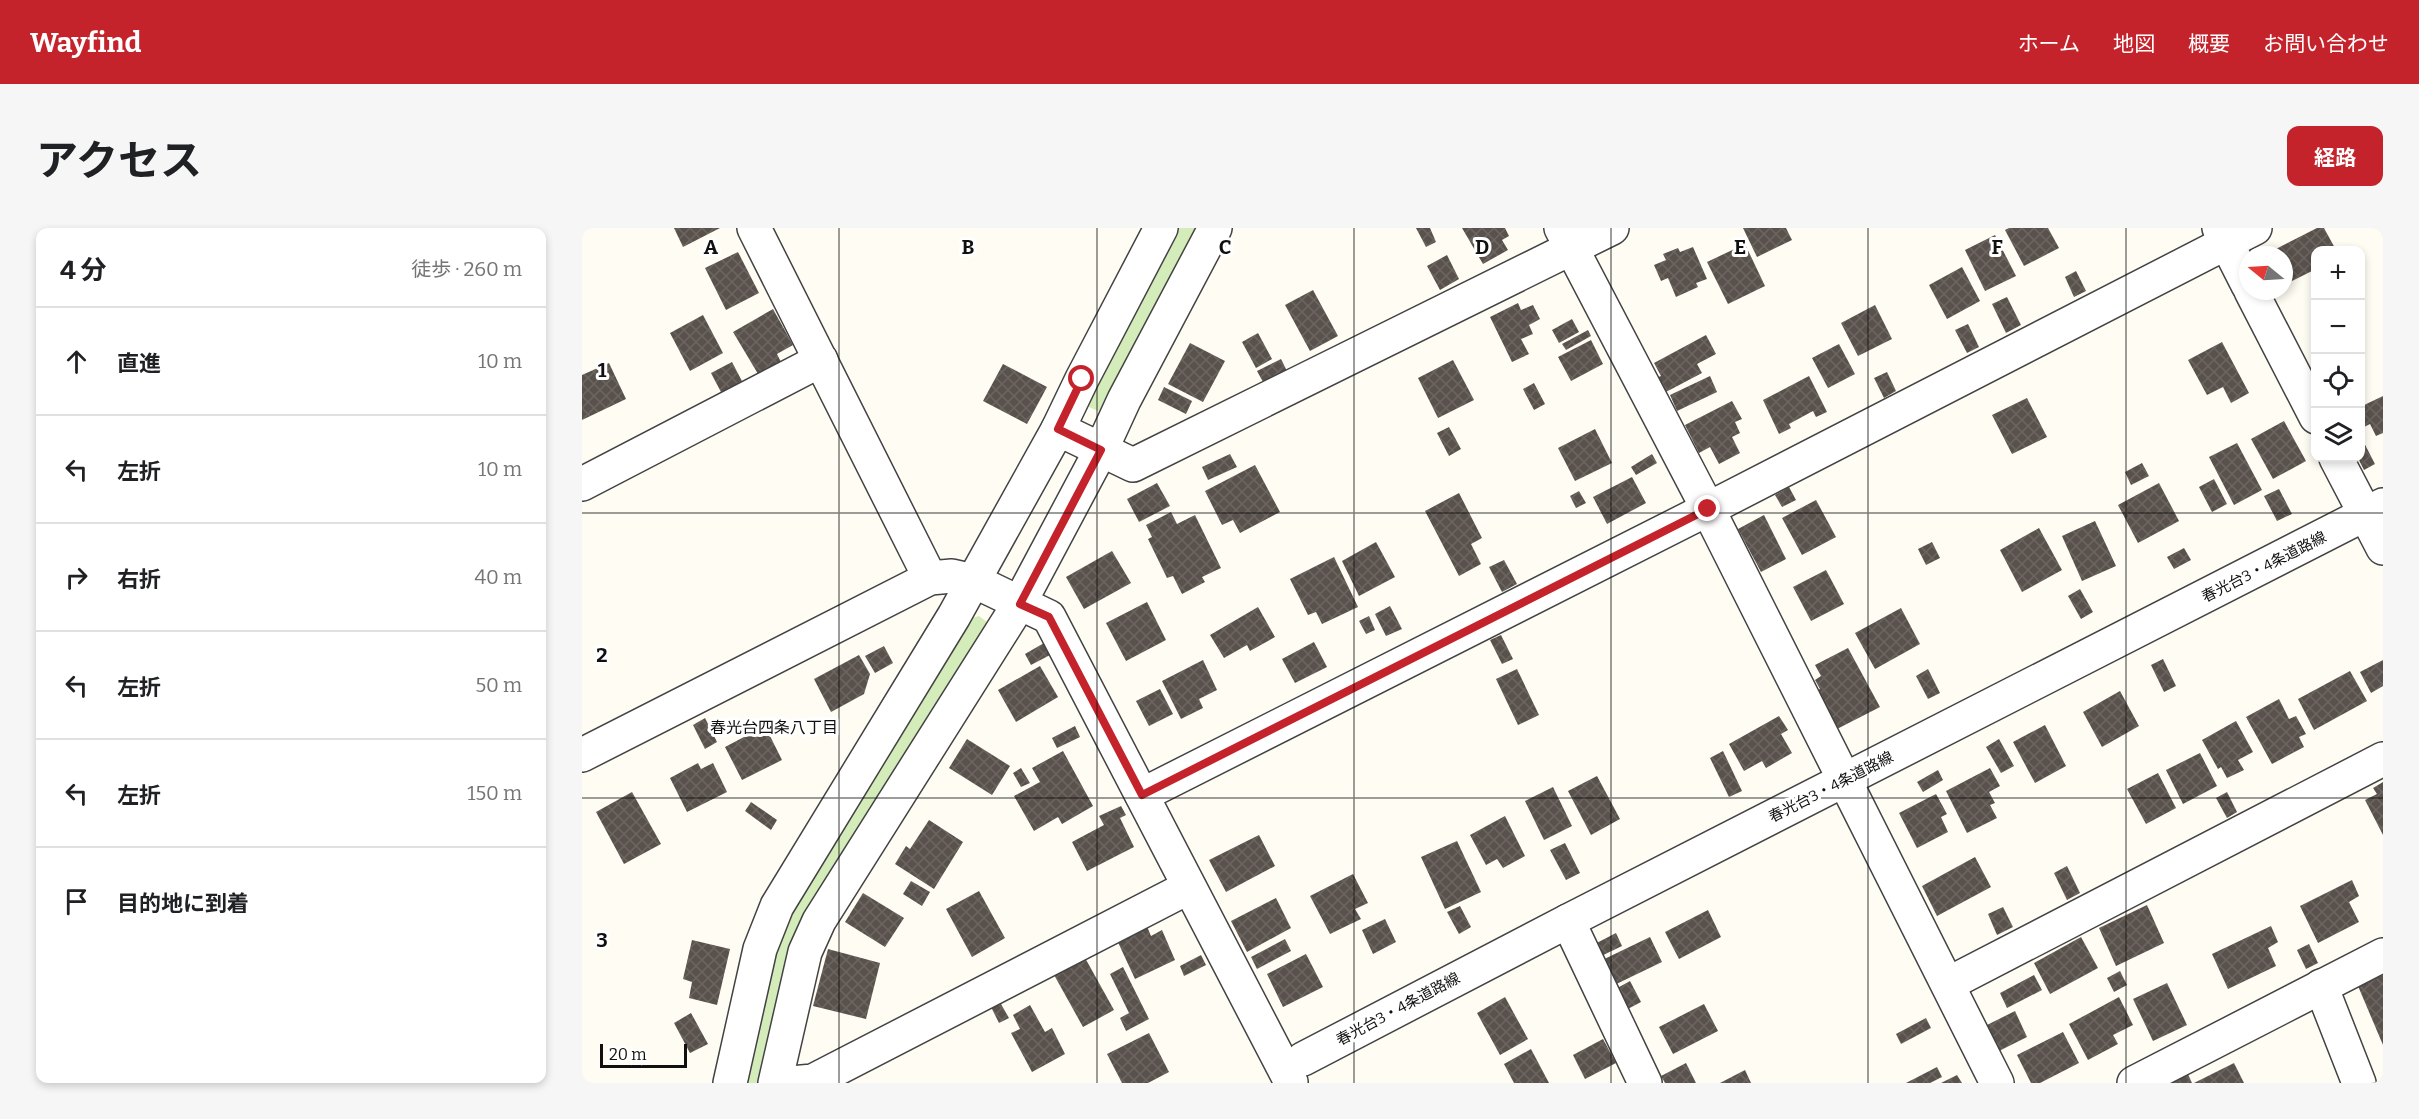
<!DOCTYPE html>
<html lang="ja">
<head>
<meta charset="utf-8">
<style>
  :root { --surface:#fff; --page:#f6f6f6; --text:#202124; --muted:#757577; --line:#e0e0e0; --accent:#c5232b }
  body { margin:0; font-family:Bitter,"Noto Sans JP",serif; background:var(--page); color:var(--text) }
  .controls { position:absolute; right:18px; top:18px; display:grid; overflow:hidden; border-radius:12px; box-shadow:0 3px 9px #0003 }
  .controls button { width:54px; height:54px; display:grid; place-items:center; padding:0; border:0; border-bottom:2px solid var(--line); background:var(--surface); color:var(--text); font:30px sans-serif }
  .compass { position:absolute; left:1657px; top:18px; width:54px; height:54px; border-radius:50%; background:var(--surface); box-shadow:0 3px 9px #0003; rotate:288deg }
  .scale { position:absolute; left:18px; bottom:15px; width:87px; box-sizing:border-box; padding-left:6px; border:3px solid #101010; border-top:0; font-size:16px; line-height:21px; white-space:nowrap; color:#101010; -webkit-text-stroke:4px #fff; paint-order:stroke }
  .stop { position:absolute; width:18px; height:18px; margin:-14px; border:4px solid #c5232b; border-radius:50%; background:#fff }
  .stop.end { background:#c5232b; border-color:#fff; box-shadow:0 2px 6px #0008 }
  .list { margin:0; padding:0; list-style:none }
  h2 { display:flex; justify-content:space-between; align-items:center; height:78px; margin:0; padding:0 24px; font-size:26px }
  h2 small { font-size:20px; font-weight:400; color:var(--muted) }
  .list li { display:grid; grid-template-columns:39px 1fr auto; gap:18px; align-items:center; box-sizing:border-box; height:108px; padding:0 24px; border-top:2px solid var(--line) }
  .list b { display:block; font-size:22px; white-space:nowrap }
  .list em { font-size:20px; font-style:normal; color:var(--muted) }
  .icon { flex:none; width:33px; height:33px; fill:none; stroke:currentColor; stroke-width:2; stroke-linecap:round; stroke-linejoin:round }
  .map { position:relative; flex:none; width:1801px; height:855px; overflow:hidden; border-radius:12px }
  header { display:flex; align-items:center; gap:36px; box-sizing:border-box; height:84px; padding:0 30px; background:var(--accent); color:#fff }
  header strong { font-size:28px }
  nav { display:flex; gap:33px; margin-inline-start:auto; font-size:21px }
  .intro { display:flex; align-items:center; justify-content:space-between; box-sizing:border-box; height:144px; padding:0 36px }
  h1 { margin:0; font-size:42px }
  .button { padding:15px 27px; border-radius:12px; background:var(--accent); color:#fff; font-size:21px; font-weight:700 }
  main { display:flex; gap:36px; padding:0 36px }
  aside { flex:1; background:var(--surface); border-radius:12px; box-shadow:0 3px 9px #0003 }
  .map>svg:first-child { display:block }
  .green { fill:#d4ebba }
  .building { fill:url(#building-cross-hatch) }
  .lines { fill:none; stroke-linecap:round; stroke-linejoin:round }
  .minor-casing { stroke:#434343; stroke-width:36 }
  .minor { stroke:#fff; stroke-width:33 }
  .route { stroke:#c5232b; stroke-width:8 }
  .grid { fill:none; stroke:#101010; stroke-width:1.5; stroke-opacity:0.55 }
  .labels { text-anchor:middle; stroke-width:6; stroke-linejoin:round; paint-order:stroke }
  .street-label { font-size:15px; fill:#101010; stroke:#fff }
  .neighbourhood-label { font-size:16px; fill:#101010; stroke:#fff }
  .grid-label { font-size:20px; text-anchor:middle; font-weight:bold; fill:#101010; stroke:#fff; stroke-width:6; stroke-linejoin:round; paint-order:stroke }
</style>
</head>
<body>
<header>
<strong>Wayfind</strong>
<nav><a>ホーム</a><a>地図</a><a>概要</a><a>お問い合わせ</a></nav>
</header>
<div class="intro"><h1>アクセス</h1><a class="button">経路</a></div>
<main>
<aside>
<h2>4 分<small>徒歩 · 260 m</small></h2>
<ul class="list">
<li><svg class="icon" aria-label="ahead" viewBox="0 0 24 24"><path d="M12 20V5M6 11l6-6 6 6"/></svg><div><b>直進</b></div><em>10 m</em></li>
<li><svg class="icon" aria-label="left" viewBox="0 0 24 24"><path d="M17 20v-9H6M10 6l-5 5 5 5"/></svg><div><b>左折</b></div><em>10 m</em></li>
<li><svg class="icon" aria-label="right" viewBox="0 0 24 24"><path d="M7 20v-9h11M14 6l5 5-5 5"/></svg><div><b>右折</b></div><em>40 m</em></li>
<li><svg class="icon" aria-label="left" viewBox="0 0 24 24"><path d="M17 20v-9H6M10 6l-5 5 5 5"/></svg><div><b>左折</b></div><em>50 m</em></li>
<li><svg class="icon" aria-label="left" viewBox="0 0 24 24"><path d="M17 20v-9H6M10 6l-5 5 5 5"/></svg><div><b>左折</b></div><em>150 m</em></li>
<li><svg class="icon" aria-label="arrive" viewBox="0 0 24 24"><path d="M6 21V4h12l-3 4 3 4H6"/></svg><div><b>目的地に到着</b></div></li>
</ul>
</aside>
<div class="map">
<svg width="1801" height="855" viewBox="0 0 1801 855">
  <defs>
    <pattern id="building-cross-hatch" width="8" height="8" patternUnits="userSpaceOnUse" patternTransform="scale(1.5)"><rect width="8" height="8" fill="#59514c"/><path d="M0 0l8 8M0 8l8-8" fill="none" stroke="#6c6561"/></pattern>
  </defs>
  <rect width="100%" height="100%" fill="#fffdf3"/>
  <g class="green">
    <polygon points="589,0 623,0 526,180 516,183 505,178"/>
    <polygon points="397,388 405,394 409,402 209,726 182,855 157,855 184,718 386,391"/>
  </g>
  <g class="building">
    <polygon points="92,0 138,0 101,19"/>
    <polygon points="834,0 848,0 854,14 844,19"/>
    <polygon points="880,0 923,0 927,8 920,12 926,22 901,36"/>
    <polygon points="1161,0 1204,0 1210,12 1175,29"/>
    <polygon points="1427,0 1466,0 1477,20 1442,38 1423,2"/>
    <polygon points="1735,0 1742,0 1754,22 1734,22 1734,41 1708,54 1702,42 1702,27 1695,27 1692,22"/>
    <polygon points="1413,7 1434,48 1403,63 1383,22"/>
    <polygon points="1163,16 1183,58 1146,76 1125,34"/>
    <polygon points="1111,19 1125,51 1114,55 1116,59 1094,69 1086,50 1079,53 1072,37 1084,32 1081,26 1096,20 1098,24"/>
    <polygon points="156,24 177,65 144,82 123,40"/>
    <polygon points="865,27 877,51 858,62 845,38"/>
    <polygon points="1380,39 1398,73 1365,91 1347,57"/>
    <polygon points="1494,43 1504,63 1492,69 1483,49"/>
    <polygon points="731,62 756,108 728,123 703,77"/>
    <polygon points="1425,69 1439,97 1424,105 1410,76"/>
    <polygon points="936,75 939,82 951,77 958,91 947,97 951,106 939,111 947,126 930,134 908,89"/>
    <polygon points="1293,77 1310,111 1276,128 1259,95"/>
    <polygon points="191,81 211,117 195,126 201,138 179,151 151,104"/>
    <polygon points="121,87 141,125 108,143 88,105"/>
    <polygon points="990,91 997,104 977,115 970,102"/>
    <polygon points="1386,96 1397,119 1385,125 1373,102"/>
    <polygon points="1006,102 1009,108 984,122 980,116"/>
    <polygon points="676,105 690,131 674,140 660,114"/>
    <polygon points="1124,107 1134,126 1115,136 1120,145 1082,165 1074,150 1079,148 1072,135"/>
    <polygon points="1009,112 1021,136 989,153 976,129"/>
    <polygon points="1640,114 1667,165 1649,175 1641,159 1625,167 1606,132"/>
    <polygon points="608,115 643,133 621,174 586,156"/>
    <polygon points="1257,116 1273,146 1246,160 1230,130"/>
    <polygon points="699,131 705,143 681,154 675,143"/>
    <polygon points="871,132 892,172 856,190 836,150"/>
    <polygon points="150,134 161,155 140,166 129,145"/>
    <polygon points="27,135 44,171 0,192 0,147"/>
    <polygon points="421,136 465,159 445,196 401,173"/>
    <polygon points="1305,144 1314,163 1302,170 1292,150"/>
    <polygon points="1128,148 1135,164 1095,183 1088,167"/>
    <polygon points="1227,148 1245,184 1234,189 1231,183 1207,196 1209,200 1197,206 1181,172"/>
    <polygon points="952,155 963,176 952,182 941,161"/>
    <polygon points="582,159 610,173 604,186 576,172"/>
    <polygon points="1801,168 1801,205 1794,208 1788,196 1778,201 1778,179"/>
    <polygon points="1445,170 1465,209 1430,226 1410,187"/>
    <polygon points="1150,173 1160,191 1153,194 1158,205 1150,209 1158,225 1137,236 1128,219 1117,225 1103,197"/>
    <polygon points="1702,193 1724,233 1691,251 1669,211"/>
    <polygon points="867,199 879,221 867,228 855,205"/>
    <polygon points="1013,201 1030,235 993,253 976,220"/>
    <polygon points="1778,207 1793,236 1782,242 1776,230 1778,230"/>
    <polygon points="1655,215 1680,262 1652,277 1627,229"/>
    <polygon points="648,226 655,239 626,252 620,239"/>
    <polygon points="1070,226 1075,235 1054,247 1049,239"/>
    <polygon points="1560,235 1567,248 1549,257 1543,244"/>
    <polygon points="673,237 698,284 658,305 651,292 640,297 623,263"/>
    <polygon points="1050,249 1064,275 1025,296 1011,269"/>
    <polygon points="1632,251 1645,276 1630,284 1617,259"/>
    <polygon points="575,255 588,278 557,294 545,271"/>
    <polygon points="1577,255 1597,293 1556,315 1536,277"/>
    <polygon points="1207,259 1214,272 1200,279 1193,267"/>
    <polygon points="1697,261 1710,286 1695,293 1682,268"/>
    <polygon points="997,263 1004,275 994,280 988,268"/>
    <polygon points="877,265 900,310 889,316 899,336 877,348 843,283"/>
    <polygon points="1234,272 1254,309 1220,327 1200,290"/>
    <polygon points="589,284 595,296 613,287 639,340 620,349 623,354 600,366 591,348 585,350 566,311 570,309 564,297"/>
    <polygon points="1182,287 1204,331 1179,344 1156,301"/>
    <polygon points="1513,293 1534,338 1500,353 1480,308"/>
    <polygon points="1457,300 1480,342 1440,364 1418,322"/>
    <polygon points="794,314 813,349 777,368 760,333"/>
    <polygon points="1350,314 1358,330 1344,337 1336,321"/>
    <polygon points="1602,320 1609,332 1592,341 1585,329"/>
    <polygon points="530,323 549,355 502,381 484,349"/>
    <polygon points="752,329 776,379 740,396 734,384 726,387 708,351"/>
    <polygon points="922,332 935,356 920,364 907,339"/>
    <polygon points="1244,342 1262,376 1229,393 1211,359"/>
    <polygon points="1498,361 1511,384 1499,391 1486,368"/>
    <polygon points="565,374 584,412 544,433 524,395"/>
    <polygon points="808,378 820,401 804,408 793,386"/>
    <polygon points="676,379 693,409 668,423 665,417 642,430 628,407"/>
    <polygon points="1319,380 1338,416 1293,441 1273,405"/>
    <polygon points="787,388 793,402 784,406 777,393"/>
    <polygon points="919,407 931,431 920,436 908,412"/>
    <polygon points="732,414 745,439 713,455 700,431"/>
    <polygon points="462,415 468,427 449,437 443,426"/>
    <polygon points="302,418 311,435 293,445 283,428"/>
    <polygon points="1266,420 1298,479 1255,501 1234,463 1238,461 1233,452 1239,448 1233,437"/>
    <polygon points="277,427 288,446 282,466 249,484 232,451"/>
    <polygon points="1581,431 1594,458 1582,464 1569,437"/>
    <polygon points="621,432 635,462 617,471 621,480 599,491 580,453"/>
    <polygon points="1801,432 1801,458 1789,465 1778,444"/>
    <polygon points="458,438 476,469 434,494 416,462"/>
    <polygon points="935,441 957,487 936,497 914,451"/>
    <polygon points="1346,441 1358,465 1346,471 1334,448"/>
    <polygon points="1768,443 1785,473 1732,502 1716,471"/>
    <polygon points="578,461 591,486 567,498 554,473"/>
    <polygon points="1538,463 1557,498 1520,519 1501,484"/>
    <polygon points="1697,471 1707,491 1714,488 1724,506 1717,509 1722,519 1690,536 1664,489"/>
    <polygon points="1197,488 1206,502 1199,506 1210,525 1184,540 1180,533 1162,543 1147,516"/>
    <polygon points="123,490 135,514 123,521 111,497"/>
    <polygon points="1654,493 1671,524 1656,532 1662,542 1645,550 1639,539 1636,541 1620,512"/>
    <polygon points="1463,497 1484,538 1453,555 1431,514"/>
    <polygon points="183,498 200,532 160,552 143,519"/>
    <polygon points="493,498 498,509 475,520 470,510"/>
    <polygon points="385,511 428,538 410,567 367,540"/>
    <polygon points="1417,511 1432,538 1419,545 1404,519"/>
    <polygon points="481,523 511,578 480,596 476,589 452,603 432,568 458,554 450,540"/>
    <polygon points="1141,523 1160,563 1147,569 1128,530"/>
    <polygon points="1618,525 1635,558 1601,576 1584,542"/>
    <polygon points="116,535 119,541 131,535 145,564 105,584 88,550"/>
    <polygon points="439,540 448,555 439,559 431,545"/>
    <polygon points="1408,540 1418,558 1407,564 1413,575 1408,577 1415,590 1385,605 1364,563"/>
    <polygon points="1356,542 1361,552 1341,564 1335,554"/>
    <polygon points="1576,545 1594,580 1564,596 1545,561"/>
    <polygon points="1015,548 1038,591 1009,607 986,563"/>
    <polygon points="1801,554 1801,607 1783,572 1795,566 1791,560"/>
    <polygon points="971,559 990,598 962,612 943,573"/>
    <polygon points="50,564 79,616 42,636 14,584"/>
    <polygon points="1645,564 1655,584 1645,590 1634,570"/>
    <polygon points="1354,566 1365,586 1359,589 1366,604 1335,620 1317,585"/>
    <polygon points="169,574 195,592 189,602 163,583"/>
    <polygon points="539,578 544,587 538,590 552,619 505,643 490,614 522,597 517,588"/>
    <polygon points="923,588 943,628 921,640 915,631 904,637 888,607"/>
    <polygon points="347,592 381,614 352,661 313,636 324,618 328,621"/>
    <polygon points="677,607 693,638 644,664 627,632"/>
    <polygon points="875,613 899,664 863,681 839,629"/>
    <polygon points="983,615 998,645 984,652 968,622"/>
    <polygon points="1393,629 1409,659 1355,688 1340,658"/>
    <polygon points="1485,638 1498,665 1485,672 1472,645"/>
    <polygon points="771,646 786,675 773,681 779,691 748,706 728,668"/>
    <polygon points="1770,652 1777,668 1767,674 1777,694 1736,715 1718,678"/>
    <polygon points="329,653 348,664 340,678 321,666"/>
    <polygon points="397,663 423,710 390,729 364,681"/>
    <polygon points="281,665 322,690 303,719 263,694"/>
    <polygon points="694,670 709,700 665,724 649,693"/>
    <polygon points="1565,677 1582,715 1534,738 1517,700"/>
    <polygon points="878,678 889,699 877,706 865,684"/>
    <polygon points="1421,679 1431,699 1415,707 1406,686"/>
    <polygon points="1126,682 1139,709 1097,731 1083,704"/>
    <polygon points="803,691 814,714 791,726 780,702"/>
    <polygon points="564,696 569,708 580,702 593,732 553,751 534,710"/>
    <polygon points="1689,698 1696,714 1686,720 1694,738 1646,761 1630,726"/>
    <polygon points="1034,705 1040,718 1011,732 1005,720"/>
    <polygon points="1068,709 1080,734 1024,761 1012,736"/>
    <polygon points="1499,709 1516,740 1468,766 1452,735"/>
    <polygon points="703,711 709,723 675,741 669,729"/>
    <polygon points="110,712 148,721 135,777 107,770 110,754 101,751"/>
    <polygon points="1727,716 1736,735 1724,741 1715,722"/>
    <polygon points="246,721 298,735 284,791 231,778"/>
    <polygon points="724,726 741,759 701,779 685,746"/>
    <polygon points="619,727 624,737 602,748 598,738"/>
    <polygon points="502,728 532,782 501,799 471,745"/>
    <polygon points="541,739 567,791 544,803 538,790 547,785 528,746"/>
    <polygon points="1538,743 1545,757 1532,764 1525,750"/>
    <polygon points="1452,747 1460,762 1425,780 1418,765"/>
    <polygon points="1801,747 1801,817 1776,758"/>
    <polygon points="1048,753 1059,774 1040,784 1030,763"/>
    <polygon points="1585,755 1605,797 1571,813 1551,771"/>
    <polygon points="415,769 427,790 417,795 406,773"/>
    <polygon points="923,769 946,811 918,827 895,785"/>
    <polygon points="1537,769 1551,797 1531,807 1536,816 1506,832 1487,796"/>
    <polygon points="1122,776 1136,803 1091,826 1077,799"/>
    <polygon points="448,777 463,804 470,800 483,826 450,844 429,805 438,801 431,787"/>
    <polygon points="1433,783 1445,809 1417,823 1405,797"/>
    <polygon points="109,785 126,816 108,825 92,795"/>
    <polygon points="1344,790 1349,800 1319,816 1314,806"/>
    <polygon points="1481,804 1497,835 1458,855 1449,855 1435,827"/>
    <polygon points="567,805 587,844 566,855 540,855 525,826"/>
    <polygon points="1021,811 1034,835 1003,851 991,827"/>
    <polygon points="949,821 967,855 932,855 922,836"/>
    <polygon points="1104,835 1114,855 1083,855 1079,848"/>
    <polygon points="1652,835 1662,855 1612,855"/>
    <polygon points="1355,839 1360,849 1348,855 1324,855"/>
    <polygon points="1163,842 1169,855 1138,855"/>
    <polygon points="1605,844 1610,855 1589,855 1587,853"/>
    <polygon points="1375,847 1380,855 1359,855"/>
  </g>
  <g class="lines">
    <defs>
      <g id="minor">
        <polyline points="172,0 348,350"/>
        <polyline points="979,0 1126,281 1415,855"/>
        <polyline points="1637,0 1666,57"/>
        <polyline points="1669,63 1734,189"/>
        <polyline points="476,201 551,237 1030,0"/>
        <polyline points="1754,230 1801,320"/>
        <polyline points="0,256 239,132"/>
        <polyline points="0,527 348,350 370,348 392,353 467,389 709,854"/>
        <polyline points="560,567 1126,281 1673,0"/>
        <polyline points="986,693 1063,855"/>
        <polyline points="1366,756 1801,531"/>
        <polyline points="1739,758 1777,855"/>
        <polyline points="721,831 986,693 1801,277"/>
        <polyline points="148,855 178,721 195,678 372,388 476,201 500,151 579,0"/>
        <polyline points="193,855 223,724 237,693 437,376 519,222 542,172 633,0"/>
        <polyline points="209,855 231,853 607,659"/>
        <polyline points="1552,855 1801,727"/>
      </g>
    </defs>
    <use href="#minor" class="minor-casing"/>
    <use href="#minor" class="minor"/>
  </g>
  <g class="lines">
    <polyline class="route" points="500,151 476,201 519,222 438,376 467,389 560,567 1126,281"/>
  </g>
  <path class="grid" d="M257 0V855M515 0V855M772 0V855M1029 0V855M1286 0V855M1544 0V855M0 285H1801M0 570H1801"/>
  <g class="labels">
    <g class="street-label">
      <text transform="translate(1682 339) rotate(-27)" y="5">春光台3・4条道路線</text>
      <text transform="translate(1249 559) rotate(-27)" y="5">春光台3・4条道路線</text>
      <text transform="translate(816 781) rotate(-28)" y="5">春光台3・4条道路線</text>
    </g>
    <g class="neighbourhood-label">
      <text x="192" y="505">春光台四条八丁目</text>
    </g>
  </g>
  <g class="grid-label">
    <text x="129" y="26">A</text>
    <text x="386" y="26">B</text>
    <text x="643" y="26">C</text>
    <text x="900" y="26">D</text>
    <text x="1158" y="26">E</text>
    <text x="1415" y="26">F</text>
    <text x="20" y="149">1</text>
    <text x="20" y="434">2</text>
    <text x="20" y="719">3</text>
  </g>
</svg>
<div class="controls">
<button>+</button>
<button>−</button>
<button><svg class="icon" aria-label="locate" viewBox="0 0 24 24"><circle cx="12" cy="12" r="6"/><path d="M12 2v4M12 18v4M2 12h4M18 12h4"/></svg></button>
<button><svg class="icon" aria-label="layers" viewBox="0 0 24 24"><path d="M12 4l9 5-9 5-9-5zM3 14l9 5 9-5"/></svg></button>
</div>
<svg class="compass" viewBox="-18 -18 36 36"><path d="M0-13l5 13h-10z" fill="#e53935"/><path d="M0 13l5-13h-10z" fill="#757577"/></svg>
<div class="scale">20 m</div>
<div class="stop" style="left:500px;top:151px"></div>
<div class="stop end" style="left:1126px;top:281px"></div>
</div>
</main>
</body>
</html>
